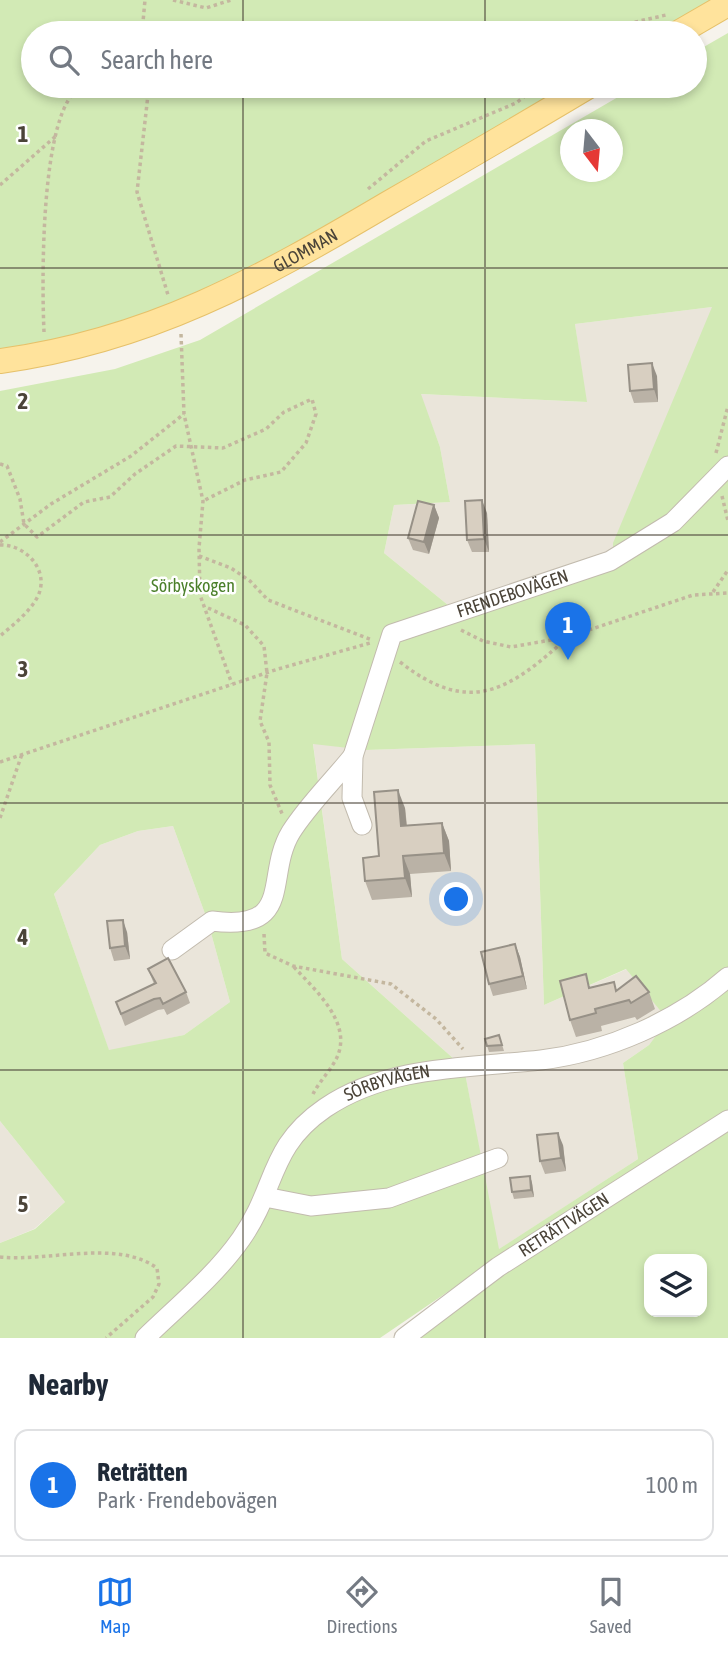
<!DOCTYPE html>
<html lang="en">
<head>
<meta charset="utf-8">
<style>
  :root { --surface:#fff; --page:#f6f6f7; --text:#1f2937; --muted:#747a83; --line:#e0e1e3; --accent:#1a73e8 }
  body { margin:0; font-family:"Asap Condensed",sans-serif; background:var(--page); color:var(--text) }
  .controls { position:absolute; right:21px; bottom:21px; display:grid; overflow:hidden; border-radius:14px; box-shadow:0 4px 10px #0003 }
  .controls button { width:63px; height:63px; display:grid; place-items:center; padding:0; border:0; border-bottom:2px solid var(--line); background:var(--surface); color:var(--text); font:35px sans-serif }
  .compass { position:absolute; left:560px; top:119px; width:63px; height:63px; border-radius:50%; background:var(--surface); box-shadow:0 4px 10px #0003; rotate:164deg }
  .you { position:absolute; left:457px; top:900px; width:24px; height:24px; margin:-18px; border:5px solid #fff; border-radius:50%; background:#1a73e8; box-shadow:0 0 0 10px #1a73e833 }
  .badge { display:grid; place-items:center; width:46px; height:46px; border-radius:50%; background:var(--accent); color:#fff; font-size:23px; font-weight:700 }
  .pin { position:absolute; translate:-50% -58px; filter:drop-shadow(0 2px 4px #0008) }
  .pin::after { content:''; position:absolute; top:37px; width:24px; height:21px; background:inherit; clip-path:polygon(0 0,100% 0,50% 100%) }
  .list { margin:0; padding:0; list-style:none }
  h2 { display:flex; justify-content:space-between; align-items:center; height:91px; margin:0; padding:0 28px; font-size:30px }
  h2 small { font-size:23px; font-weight:400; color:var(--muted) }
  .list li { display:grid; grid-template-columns:46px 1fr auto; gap:21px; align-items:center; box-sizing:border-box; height:112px; margin:0 14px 14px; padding:0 14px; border:2px solid var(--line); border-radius:14px }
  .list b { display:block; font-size:26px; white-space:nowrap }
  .list p { margin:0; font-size:23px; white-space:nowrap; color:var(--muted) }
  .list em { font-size:23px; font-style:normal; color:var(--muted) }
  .icon { flex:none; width:38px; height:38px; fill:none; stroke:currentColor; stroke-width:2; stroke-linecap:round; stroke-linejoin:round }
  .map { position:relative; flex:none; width:728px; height:1338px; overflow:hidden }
  .search { position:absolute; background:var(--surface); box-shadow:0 4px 10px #0003; left:21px; right:21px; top:21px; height:77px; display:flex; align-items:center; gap:18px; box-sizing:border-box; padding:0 24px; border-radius:38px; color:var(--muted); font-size:26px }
  .sheet { height:217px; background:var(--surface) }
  nav { display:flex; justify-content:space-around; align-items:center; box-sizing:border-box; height:98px; border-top:2px solid var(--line); background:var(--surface); font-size:19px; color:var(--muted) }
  nav a { display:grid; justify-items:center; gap:4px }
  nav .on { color:var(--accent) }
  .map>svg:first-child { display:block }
  .residential { fill:#eae5da }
  .green { fill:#d2eab5; fill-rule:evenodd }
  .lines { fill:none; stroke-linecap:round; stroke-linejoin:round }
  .minor-casing { stroke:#c2bbae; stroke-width:21 }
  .major-casing { stroke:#e6c16a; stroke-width:26 }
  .path { stroke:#c4b79f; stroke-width:3.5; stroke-dasharray:3.5 3.5; stroke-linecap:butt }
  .minor { stroke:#fff; stroke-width:19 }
  .major { stroke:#ffe39c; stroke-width:24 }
  .wall { fill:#bab2a6 }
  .shaded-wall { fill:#979187 }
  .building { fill:#d8cfc1; stroke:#979187; stroke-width:2 }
  .grid { fill:none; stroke:#4b4439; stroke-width:2; stroke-opacity:0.55 }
  .labels { text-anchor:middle; stroke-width:5; stroke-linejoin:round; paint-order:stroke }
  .street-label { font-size:18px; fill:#4b4439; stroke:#fff }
  .park-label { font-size:18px; fill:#4a7f2a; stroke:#fff }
  .grid-label { font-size:23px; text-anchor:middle; font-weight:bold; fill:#4b4439; stroke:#fff; stroke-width:5; stroke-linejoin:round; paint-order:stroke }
</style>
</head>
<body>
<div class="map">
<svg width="728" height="1338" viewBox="0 0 728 1338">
  <rect width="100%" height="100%" fill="#f6f3ec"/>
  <g class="residential">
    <polygon points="728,305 671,536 459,614 384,553 394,505 450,502 440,447 420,394 586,402 575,324"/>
    <polygon points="313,743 366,750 535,744 544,1005 627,969 669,1021 649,1045 623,1063 638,1159 498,1250 464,1068 342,959"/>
    <polygon points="173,826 208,922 230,1002 184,1035 109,1051 54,894 100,845 138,831"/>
    <polygon points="0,1121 65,1202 34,1229 0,1243"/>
  </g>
  <g class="green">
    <path d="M0 0H715L658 33H33V86H568C440 163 313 247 175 306 119 329 59 338 0 349Z"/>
    <path d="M728 33V1115L490 1263 380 1338H0V1243L35 1229 65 1202 0 1121V391L115 369 200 340 637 86H695V52ZM570 130H612V172H570ZM712 307 613 543V562L459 614 384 553 394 505 450 502 440 447 421 394 587 402 575 324ZM313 744 366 750 535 744 544 1005 626 969 668 1020 649 1045 623 1063 638 1159 499 1249 464 1068 342 959ZM173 826 208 922 230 1002 184 1035 109 1050 54 894 100 845 138 831Z"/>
    <path d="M728 1126V1338H415L484 1288ZM649 1259H702V1312H649Z"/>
  </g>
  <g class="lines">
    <defs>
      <g id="minor">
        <path id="s1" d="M362 825 352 798 353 756 392 634 610 561 673 522 728 466"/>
        <path d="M172 950 212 921C296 932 264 876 291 832 308 805 333 781 353 756"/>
        <polyline points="265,1197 311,1206 389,1198 498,1158"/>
        <path id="s2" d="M145 1338C178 1306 215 1276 241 1239 277 1188 268 1147 325 1108 388 1065 470 1068 541 1060 607 1052 678 1021 728 977"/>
        <path id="s3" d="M404 1338 498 1267 728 1120"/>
      </g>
      <g id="major">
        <polyline points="678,33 728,4"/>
        <path id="s4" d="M0 361C149 341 260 279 387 204 455 165 522 126 589 86"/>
      </g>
    </defs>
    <use href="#minor" class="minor-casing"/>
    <use href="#major" class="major-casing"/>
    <g class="path">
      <polyline points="173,0 206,8 231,0"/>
      <polyline points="142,33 145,0"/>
      <polyline points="587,33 666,15"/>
      <polyline points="149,86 137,192 168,295"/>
      <polyline points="0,185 56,136"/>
      <polyline points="368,189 426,141 516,103 538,86"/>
      <path d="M44 332C42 288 39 103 83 86"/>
      <polyline points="181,334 184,414 203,501 199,548 200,595 232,684"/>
      <polyline points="716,453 728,406"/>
      <polyline points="0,464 7,466 20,499 24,524 37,537 84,502 110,497 135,474 176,446 223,448 266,429 284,412 312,399 316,414 306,443 281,472 245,480 203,501"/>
      <polyline points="722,496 728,521"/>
      <polyline points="0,542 51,504 131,456 184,414"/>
      <path d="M0 545C25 544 50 570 38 596 30 612 13 625 0 636"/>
      <polyline points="199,556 231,568 250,581 268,600 372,640"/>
      <polyline points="713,592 728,570"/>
      <polyline points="208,608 245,625 264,646 267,673 260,721 269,742 270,785 283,816"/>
      <polyline points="461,630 483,641 511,647 568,637 693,595 728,593"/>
      <path d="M400 662C470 717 510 690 568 637"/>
      <polyline points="0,762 278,669 370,643"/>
      <polyline points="0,818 22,754"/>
      <polyline points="264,934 265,953 293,966 391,984 436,1019 463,1049"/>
      <path d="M294 967C313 988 349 1019 339 1052 335 1066 320 1080 313 1094"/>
      <path d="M0 1257C48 1262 117 1239 157 1268L159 1284 153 1297 106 1338"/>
    </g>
    <use href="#minor" class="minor"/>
    <use href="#major" class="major"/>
  </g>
  <g class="wall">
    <polygon points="657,376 658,402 634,403 630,391"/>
    <polygon points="434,505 439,518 429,554 413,550 408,538"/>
    <polygon points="487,513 489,552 472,552 467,540"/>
    <polygon points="405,808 407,825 442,823 449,841 451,871 410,874 412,897 372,900 365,881"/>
    <polygon points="127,932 130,959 114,961 110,948"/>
    <polygon points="515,944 520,957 527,989 493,996 489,984"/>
    <polygon points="148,969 186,992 190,1003 167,1015 164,1009 158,1010 125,1026 116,1002 154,984"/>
    <polygon points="591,988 649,992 655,1009 637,1020 635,1017 601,1026 602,1031 576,1037 570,1020"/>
    <polygon points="499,1035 504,1051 489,1052 485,1039"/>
    <polygon points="563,1145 566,1171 545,1174 540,1161"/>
    <polygon points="530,1176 532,1183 534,1197 514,1199 512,1192"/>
  </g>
  <g class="shaded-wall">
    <polygon points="652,363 657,376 658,402 654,389"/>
    <polygon points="482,500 487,513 489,552 484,539"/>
    <polygon points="434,505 439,518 429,554 424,542"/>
    <polygon points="398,790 405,808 408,844 401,826"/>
    <polygon points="442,823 449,841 451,871 444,853"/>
    <polygon points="403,856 410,874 412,897 405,878"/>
    <polygon points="123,920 127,932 130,959 125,946"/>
    <polygon points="515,944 520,957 527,989 523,976"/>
    <polygon points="558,1133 563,1145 566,1171 561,1158"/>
    <polygon points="530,1176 532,1183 534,1197 531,1190"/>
  </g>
  <g class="building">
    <polygon points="652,363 654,389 630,391 628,365"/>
    <polygon points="482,500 484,539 467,540 465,501"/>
    <polygon points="418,501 434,505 424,542 408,538"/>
    <polygon points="398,790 401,826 442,823 444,853 403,856 405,878 365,881 363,858 379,856 374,792"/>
    <polygon points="123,920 125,946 110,948 107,921"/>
    <polygon points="515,944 523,976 489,984 481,952"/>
    <polygon points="168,958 186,992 163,1004 160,998 154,999 121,1014 116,1002 156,983 148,969"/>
    <polygon points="586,974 589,988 614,982 616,991 636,976 649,992 631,1003 629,1000 595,1009 596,1013 570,1020 560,981"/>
    <polygon points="499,1035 502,1045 487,1046 485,1039"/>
    <polygon points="558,1133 561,1158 540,1161 537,1135"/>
    <polygon points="530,1176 531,1190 512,1192 510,1178"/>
  </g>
  <path class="grid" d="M243 0V33M485 0V33M243 86V1338M485 86V1338M0 268H728M0 535H728M0 803H728M0 1070H728"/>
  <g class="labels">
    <g class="street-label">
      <text dy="6" stroke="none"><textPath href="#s4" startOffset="327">GLOMMAN</textPath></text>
      <text dy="6" stroke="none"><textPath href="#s1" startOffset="326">FRENDEBOVÄGEN</textPath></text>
      <text dy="6" stroke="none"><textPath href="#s2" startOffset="364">SÖRBYVÄGEN</textPath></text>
      <text dy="6" stroke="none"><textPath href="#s3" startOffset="196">RETRÄTTVÄGEN</textPath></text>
    </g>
    <g class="park-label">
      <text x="193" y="592">Sörbyskogen</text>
    </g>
  </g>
  <g class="grid-label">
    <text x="23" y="142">1</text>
    <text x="23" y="409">2</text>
    <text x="23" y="677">3</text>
    <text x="23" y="945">4</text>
    <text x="23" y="1212">5</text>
  </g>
</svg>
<div class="controls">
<button><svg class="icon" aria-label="layers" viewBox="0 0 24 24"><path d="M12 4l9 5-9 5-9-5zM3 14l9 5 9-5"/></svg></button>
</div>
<svg class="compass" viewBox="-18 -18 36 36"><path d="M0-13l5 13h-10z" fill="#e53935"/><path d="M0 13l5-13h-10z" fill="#747a83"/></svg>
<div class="you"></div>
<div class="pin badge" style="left:568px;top:660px">1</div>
<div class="search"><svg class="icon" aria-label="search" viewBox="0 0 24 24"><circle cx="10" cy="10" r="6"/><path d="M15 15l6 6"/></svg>Search here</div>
</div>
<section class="sheet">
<h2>Nearby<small></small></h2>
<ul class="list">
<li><span class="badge">1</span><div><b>Reträtten</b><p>Park · Frendebovägen</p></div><em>100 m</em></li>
</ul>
</section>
<nav>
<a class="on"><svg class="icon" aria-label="map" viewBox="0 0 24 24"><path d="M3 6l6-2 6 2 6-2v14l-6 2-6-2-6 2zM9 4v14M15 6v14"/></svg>Map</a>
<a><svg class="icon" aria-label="directions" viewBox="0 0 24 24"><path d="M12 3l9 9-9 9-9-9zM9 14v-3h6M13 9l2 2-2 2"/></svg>Directions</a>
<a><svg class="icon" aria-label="saved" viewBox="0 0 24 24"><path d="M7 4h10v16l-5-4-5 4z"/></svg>Saved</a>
</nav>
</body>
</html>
